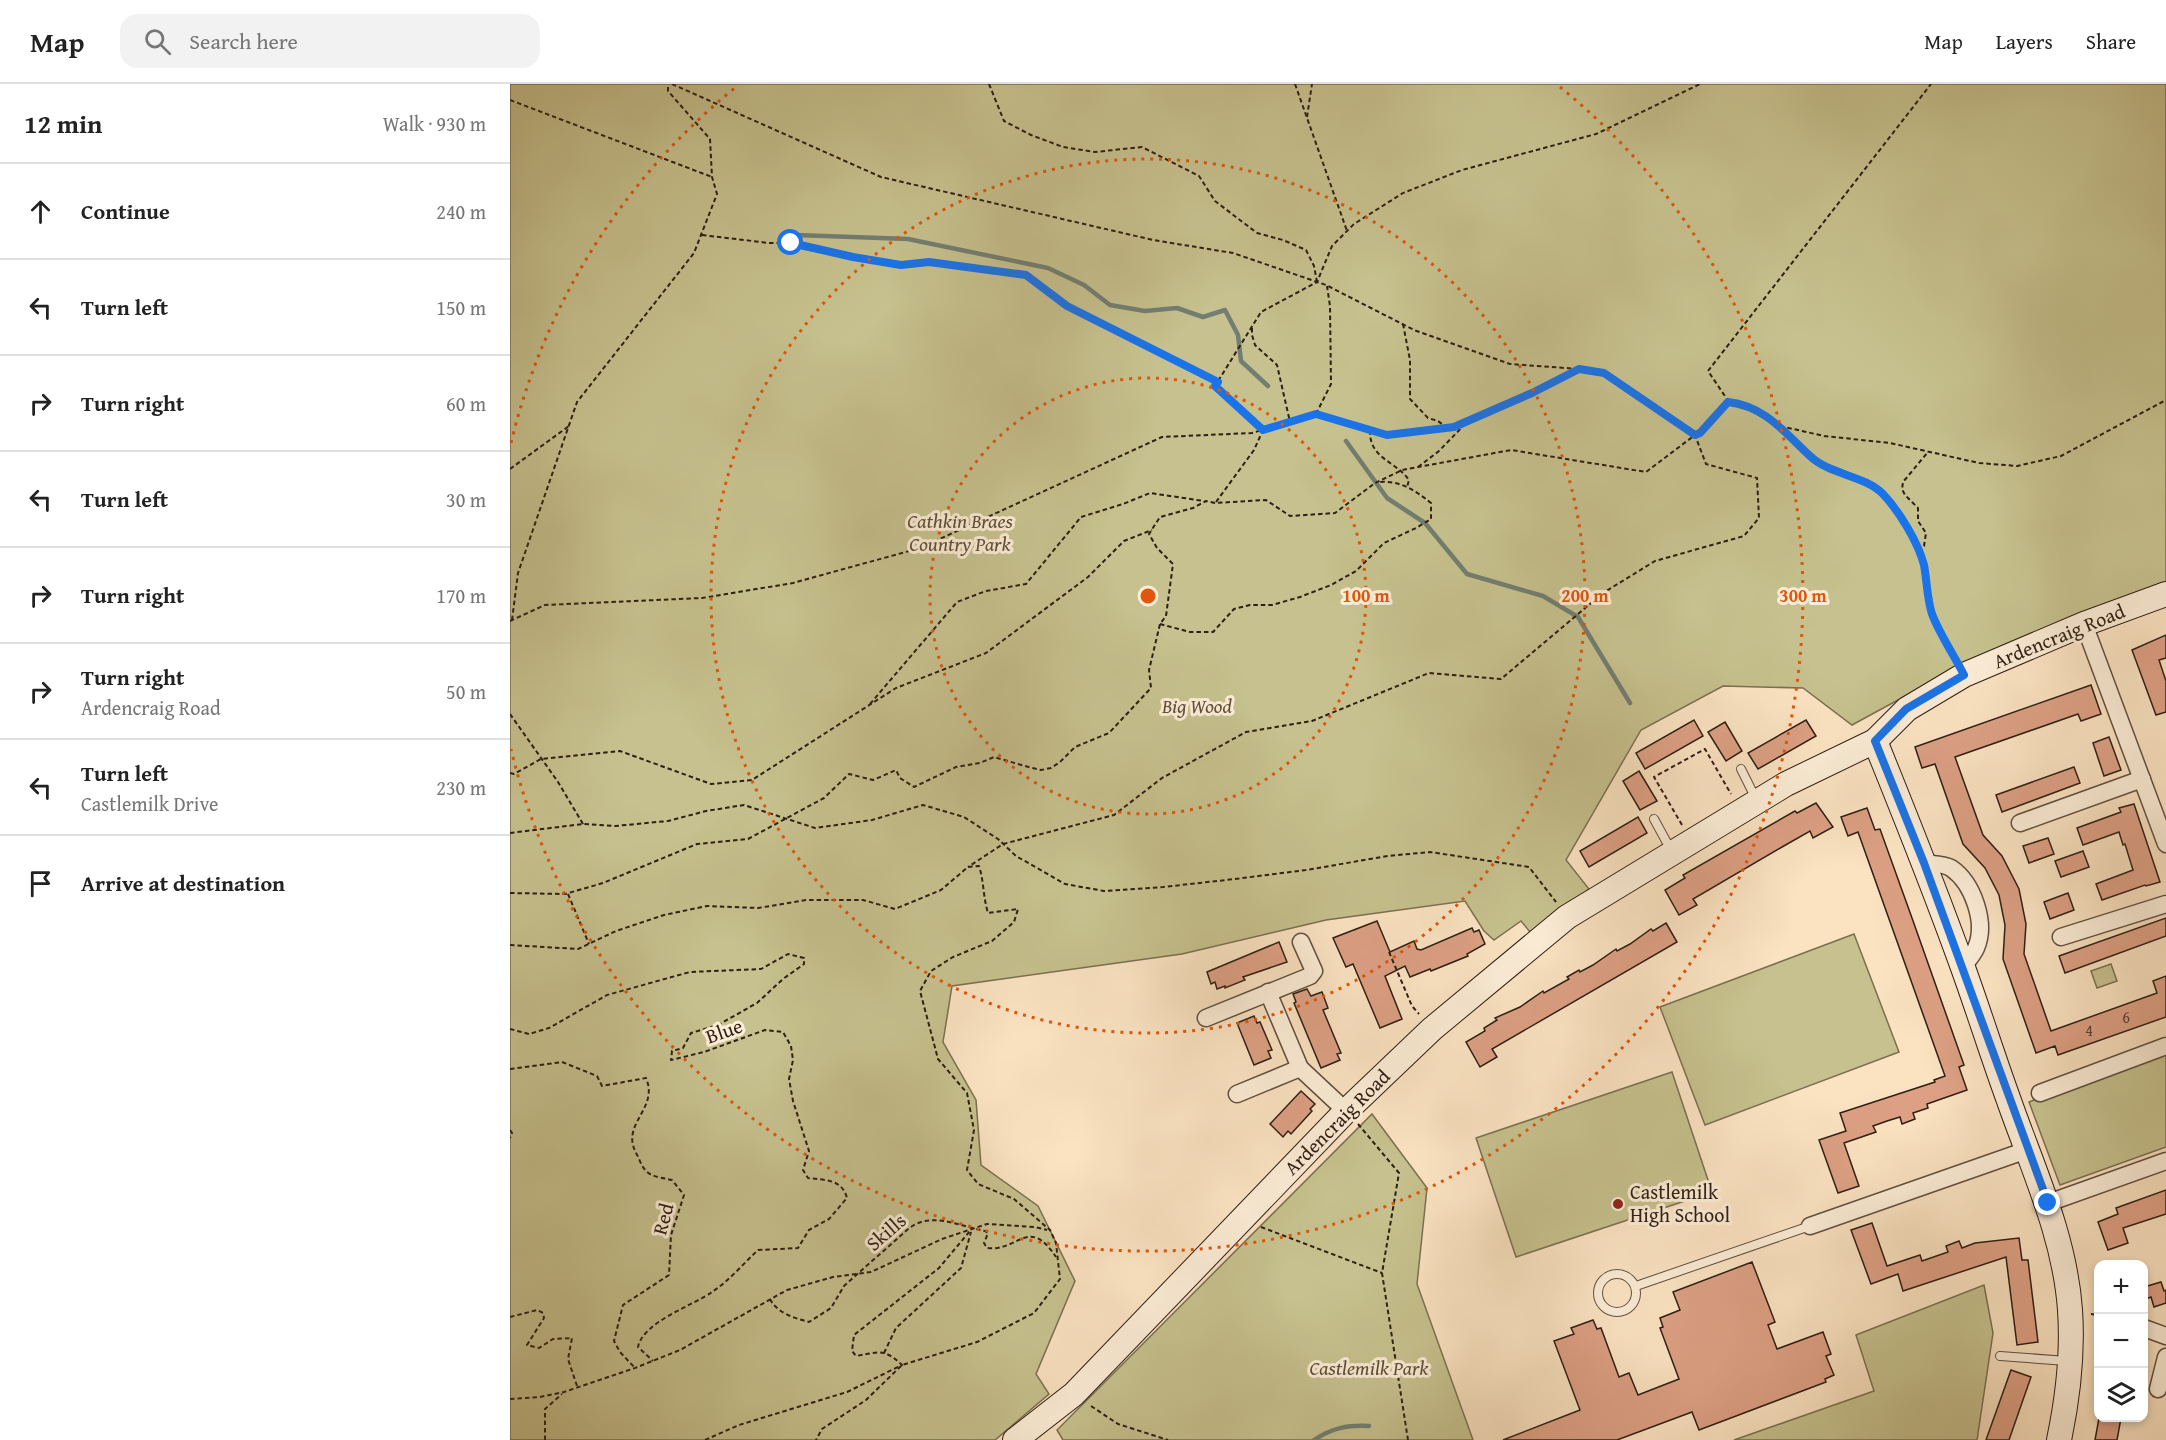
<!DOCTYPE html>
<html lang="en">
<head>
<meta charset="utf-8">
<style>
  :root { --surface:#fff; --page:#f2f2f2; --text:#222; --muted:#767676; --line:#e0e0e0 }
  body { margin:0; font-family:"Gentium Book Plus",serif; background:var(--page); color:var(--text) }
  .controls { position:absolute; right:18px; bottom:18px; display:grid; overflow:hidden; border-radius:12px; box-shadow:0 3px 9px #0003 }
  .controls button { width:54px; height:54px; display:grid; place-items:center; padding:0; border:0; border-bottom:2px solid var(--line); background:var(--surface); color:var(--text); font:30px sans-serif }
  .stop { position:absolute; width:18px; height:18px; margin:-14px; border:4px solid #1a73e8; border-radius:50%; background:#fff }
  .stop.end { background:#1a73e8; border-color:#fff; box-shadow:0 2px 6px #0008 }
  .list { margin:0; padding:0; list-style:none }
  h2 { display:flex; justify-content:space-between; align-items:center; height:78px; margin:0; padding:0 24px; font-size:26px }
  h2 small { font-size:20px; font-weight:400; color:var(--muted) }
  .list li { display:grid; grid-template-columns:39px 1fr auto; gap:18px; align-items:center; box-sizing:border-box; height:96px; padding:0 24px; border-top:2px solid var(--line) }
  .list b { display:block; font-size:22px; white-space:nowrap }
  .list p { margin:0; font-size:20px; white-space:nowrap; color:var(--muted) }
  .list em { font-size:20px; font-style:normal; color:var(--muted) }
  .icon { flex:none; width:33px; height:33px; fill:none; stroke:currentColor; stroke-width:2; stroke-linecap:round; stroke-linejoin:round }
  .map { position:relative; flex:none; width:1656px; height:1356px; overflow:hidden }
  header { display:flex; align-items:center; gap:36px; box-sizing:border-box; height:84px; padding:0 30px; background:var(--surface); border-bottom:2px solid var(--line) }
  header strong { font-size:28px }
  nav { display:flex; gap:33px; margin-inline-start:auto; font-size:21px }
  .search { width:420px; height:54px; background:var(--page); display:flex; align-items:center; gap:15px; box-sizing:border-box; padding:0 21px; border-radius:18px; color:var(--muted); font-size:22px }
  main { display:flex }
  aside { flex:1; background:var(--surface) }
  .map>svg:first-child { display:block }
  .green { fill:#c6c18e; stroke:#7a7051; stroke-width:1.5 }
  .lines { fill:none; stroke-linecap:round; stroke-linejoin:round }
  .stream { stroke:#727e71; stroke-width:4.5 }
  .building { fill:#dda084; stroke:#2e1e14; stroke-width:1.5 }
  .lane-casing { stroke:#614f40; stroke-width:10 }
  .street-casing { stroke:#614f40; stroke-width:19 }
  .secondary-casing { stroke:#2e1e14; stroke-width:26 }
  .path { stroke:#2e1e14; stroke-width:2; stroke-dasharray:4.5 3; stroke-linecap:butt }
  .lane { stroke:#fcedd7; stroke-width:8 }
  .street { stroke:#fcedd7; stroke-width:16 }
  .secondary { stroke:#fcedd7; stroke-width:24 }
  .route { stroke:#1a73e8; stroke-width:8 }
  .ring { fill:none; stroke:#df560c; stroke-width:3; stroke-dasharray:3 6 }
  .poi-dot { fill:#8f2418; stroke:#fcedd7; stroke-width:2 }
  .labels { text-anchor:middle; stroke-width:6; stroke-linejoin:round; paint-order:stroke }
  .number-label { font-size:16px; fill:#5a3e30 }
  .park-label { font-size:20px; font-style:italic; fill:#5c4f39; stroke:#fcedd7 }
  .street-label { font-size:20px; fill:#2e1e14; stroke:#fcedd7 }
  .poi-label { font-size:20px; fill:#2e1e14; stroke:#fcedd7; text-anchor:start }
  .centre { fill:#df560c; stroke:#fcedd7; stroke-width:3 }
  .ring-label { font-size:18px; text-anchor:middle; font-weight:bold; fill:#df560c; stroke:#fcedd7; stroke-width:6; stroke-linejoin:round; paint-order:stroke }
</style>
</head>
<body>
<header>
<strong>Map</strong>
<div class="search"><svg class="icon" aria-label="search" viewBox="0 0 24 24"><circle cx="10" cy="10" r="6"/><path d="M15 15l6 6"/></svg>Search here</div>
<nav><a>Map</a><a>Layers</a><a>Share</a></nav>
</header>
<main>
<aside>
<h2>12 min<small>Walk · 930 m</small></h2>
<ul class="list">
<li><svg class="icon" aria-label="ahead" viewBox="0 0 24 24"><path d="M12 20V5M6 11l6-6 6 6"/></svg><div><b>Continue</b></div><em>240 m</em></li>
<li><svg class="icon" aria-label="left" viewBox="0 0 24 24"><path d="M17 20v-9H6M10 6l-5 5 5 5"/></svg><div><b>Turn left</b></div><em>150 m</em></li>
<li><svg class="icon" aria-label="right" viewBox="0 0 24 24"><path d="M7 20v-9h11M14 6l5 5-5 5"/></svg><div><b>Turn right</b></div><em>60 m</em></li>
<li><svg class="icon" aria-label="left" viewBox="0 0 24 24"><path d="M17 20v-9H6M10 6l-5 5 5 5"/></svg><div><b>Turn left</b></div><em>30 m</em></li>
<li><svg class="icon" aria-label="right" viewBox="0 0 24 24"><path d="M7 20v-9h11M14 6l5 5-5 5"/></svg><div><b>Turn right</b></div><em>170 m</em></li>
<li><svg class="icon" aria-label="right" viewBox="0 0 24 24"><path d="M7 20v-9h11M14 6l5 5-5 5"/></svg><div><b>Turn right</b><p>Ardencraig Road</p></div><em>50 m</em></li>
<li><svg class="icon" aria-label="left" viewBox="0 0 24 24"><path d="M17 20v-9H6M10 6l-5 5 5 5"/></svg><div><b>Turn left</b><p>Castlemilk Drive</p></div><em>230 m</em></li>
<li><svg class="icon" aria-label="arrive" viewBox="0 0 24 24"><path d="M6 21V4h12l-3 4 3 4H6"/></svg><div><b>Arrive at destination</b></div></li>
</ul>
</aside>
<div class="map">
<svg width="1656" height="1356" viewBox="0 0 1656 1356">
  <rect width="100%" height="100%" fill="#fbe3c2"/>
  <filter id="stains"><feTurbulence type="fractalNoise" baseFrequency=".00333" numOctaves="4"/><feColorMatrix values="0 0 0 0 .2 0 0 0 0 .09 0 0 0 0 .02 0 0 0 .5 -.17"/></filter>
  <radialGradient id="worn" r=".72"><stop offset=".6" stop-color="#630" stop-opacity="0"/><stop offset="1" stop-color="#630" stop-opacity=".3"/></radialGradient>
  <g class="green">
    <polygon points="0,0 1656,0 1656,498 1432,592 1342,641 1293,604 1213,602 1131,646 1056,776 1079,805 1020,848 1011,837 984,856 974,847 955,817 816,836 672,870 442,902 433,958 466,1016 471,1081 528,1122 565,1197 526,1290 539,1310 485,1356 0,1356"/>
    <polygon points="1344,850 1389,968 1195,1041 1150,923"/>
    <polygon points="1601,880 1607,897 1587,904 1581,887"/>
    <polygon points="1656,967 1656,1063 1550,1101 1519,1018"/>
    <polygon points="1162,988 1202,1108 1006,1173 966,1054"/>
    <polygon points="862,1030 917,1104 907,1200 963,1356 553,1356 547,1346"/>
    <polygon points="1474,1201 1483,1249 1467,1356 1224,1356 1364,1307 1346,1251"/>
  </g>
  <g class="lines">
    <g class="stream">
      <polyline points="286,151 398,155 538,184 574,201 600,221 635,227 667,224 693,233 715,226 728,251 731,277 758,302"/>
      <polyline points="836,357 877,414 915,439 957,490 1033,512 1068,533 1120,619"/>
      <path d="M804 1356C822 1344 837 1341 859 1342"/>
    </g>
  </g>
  <g class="building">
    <polygon points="1656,551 1656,574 1649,576 1656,597 1656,628 1646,631 1622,566"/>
    <polygon points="1581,601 1591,630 1571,637 1568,630 1445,673 1473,751 1492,772 1509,805 1516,840 1514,870 1541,947 1647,909 1643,897 1656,892 1656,933 1548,971 1545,962 1526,969 1493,875 1495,841 1489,811 1475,784 1453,760 1425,680 1412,684 1405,663"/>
    <polygon points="1184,636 1193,652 1135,685 1126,669"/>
    <polygon points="1296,636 1306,652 1248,685 1238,669"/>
    <polygon points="1215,638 1232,667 1216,677 1198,648"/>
    <polygon points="1599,653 1611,686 1594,692 1583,659"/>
    <polygon points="1564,683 1570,699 1492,728 1486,711"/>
    <polygon points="1129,687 1147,717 1130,726 1113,697"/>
    <polygon points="1306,719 1323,743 1303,754 1300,747 1272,763 1183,815 1187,821 1169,831 1155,806 1175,794 1173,791 1285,727 1287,729"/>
    <polygon points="1624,720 1650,798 1636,802 1635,801 1592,816 1586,800 1623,786 1615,760 1613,761 1609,748 1573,761 1567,744 1611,728 1609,724"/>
    <polygon points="1357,724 1365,746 1370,745 1402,834 1454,981 1449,983 1457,1006 1417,1020 1418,1024 1403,1029 1405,1035 1392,1040 1390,1033 1377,1037 1363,1042 1366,1048 1334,1059 1349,1102 1328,1109 1309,1056 1336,1047 1330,1029 1425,998 1424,996 1435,992 1348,748 1338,752 1331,733"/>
    <polygon points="1128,733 1137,749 1079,783 1070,767"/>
    <polygon points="1538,754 1544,770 1519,779 1513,762"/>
    <polygon points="1573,767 1579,783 1551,793 1545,777"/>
    <polygon points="1558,809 1564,826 1540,835 1534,818"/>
    <polygon points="1656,834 1656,852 1555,889 1549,872"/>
    <polygon points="867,837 880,868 904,857 907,865 911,866 962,844 964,848 969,846 975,860 957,870 958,872 921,887 920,885 900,893 895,882 875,892 892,935 870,944 843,880 836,883 823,854"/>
    <polygon points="1156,839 1167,858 982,965 987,973 970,983 956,958 975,947 974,944 987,936 985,934 1010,923 1033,907 1034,909 1059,895 1057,893 1069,886 1070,888 1083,881 1106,865 1107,867 1120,860 1141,845 1143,847"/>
    <polygon points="769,858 777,878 733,893 735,896 715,904 715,902 707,905 705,898 701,900 697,888"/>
    <polygon points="797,905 801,912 812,908 818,924 813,926 831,969 827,970 830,976 811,984 784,919 786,918 783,910"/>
    <polygon points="744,932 747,939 750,938 762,966 758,967 761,974 744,981 727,939"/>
    <polygon points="791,1007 805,1020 800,1025 802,1027 781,1050 778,1047 773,1053 760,1040"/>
    <polygon points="1656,1106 1656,1130 1613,1144 1618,1159 1598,1166 1588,1138 1608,1130 1606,1124"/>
    <polygon points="1362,1139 1377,1182 1410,1171 1412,1177 1438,1168 1436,1162 1449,1157 1452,1164 1465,1159 1509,1154 1512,1176 1518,1176 1528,1258 1507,1261 1496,1173 1393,1207 1388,1190 1361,1200 1341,1146"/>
    <polygon points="1242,1178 1265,1238 1258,1241 1267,1265 1313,1248 1321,1270 1316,1272 1324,1291 1315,1295 1316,1298 1189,1346 1182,1328 1107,1356 993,1356 1070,1326 1044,1257 1064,1250 1061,1244 1083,1236 1087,1245 1091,1244 1109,1293 1119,1289 1128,1311 1169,1295 1150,1244 1153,1243 1150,1234 1170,1226 1163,1208"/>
    <polygon points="1651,1198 1654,1207 1656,1206 1656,1219 1644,1223 1641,1213 1636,1215 1634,1203"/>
    <polygon points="1501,1286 1521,1293 1507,1333 1499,1356 1476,1356"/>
    <polygon points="1589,1334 1611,1334 1607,1356 1585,1356"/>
  </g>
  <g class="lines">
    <defs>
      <g id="lane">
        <polyline points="1231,685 1247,717"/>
        <polyline points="1144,735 1162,768"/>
        <circle cx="1107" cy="1209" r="19"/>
        <polyline points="1126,1202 1300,1142"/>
        <polyline points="1490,1272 1557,1277"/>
      </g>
      <g id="street">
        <polyline points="1574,540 1656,760"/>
        <polyline points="1510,739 1632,695"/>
        <path d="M1414 779C1422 780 1435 780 1441 784 1463 799 1477 839 1466 864 1463 871 1457 877 1453 883"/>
        <polyline points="1551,853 1656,820"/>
        <polyline points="758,908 790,984 836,1027"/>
        <polyline points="696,934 800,892 804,887 791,858"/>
        <polyline points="1530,1009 1656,962"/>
        <polyline points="727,1010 790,984"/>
        <polyline points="1538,1119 1656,1077"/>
        <polyline points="1300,1142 1517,1066"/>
        <polyline points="1634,1244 1656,1252"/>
        <polyline points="1648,1305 1656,1273"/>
      </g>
      <g id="secondary">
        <path d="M1365 657C1395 731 1425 806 1452 881 1468 925 1482 970 1498 1014 1522 1083 1555 1152 1560 1226 1563 1269 1558 1313 1549 1356"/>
        <polyline points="505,1356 564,1310 836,1027 922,945 1057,833 1276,700 1365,657 1397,625 1454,591 1574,540 1656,510"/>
      </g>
    </defs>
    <use href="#lane" class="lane-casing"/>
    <use href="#street" class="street-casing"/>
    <use href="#secondary" class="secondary-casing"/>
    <g class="path">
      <path d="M162 0 371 93 643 156 723 169 816 201 904 246 1000 280 1069 285 1094 289 1181 350 1185 351 1190 349 1219 318C1255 322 1275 349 1300 373 1319 390 1349 392 1370 407 1387 420 1409 460 1413 481 1417 497 1417 515 1423 531 1428 546 1438 561 1446 575"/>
      <polyline points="479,0 494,37 521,51 553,63 585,68 632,63 689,92 705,117 747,149 773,156 796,166 804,182 807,198"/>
      <polyline points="785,0 837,147"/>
      <polyline points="0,16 202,93"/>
      <polyline points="797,33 802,0"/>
      <polyline points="192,151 259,159 281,159 343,173 391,181 419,178 516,191 557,222 708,298"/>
      <polyline points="893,240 900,276 900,315 918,334 928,337 937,344"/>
      <polyline points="742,244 742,251 745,261 767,281 780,338"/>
      <polyline points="1219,318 1198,287 1421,0"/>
      <polyline points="806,330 821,300 820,222 817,202"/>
      <polyline points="1270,342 1314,352 1380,359 1469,379 1507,382 1551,372 1656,316"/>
      <path d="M860 346C859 375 886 377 899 396L897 403"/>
      <polyline points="908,383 929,367 957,338"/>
      <polyline points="0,385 59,342"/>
      <polyline points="706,418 744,366 753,346 705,302 751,228 807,198 822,162 844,140 893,109 952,86 1086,50 1190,0"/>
      <polyline points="1409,468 1414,462 1416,449 1408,437 1408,424 1395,411 1392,405 1393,398 1418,368"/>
      <polyline points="2,536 8,489 67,318 184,169 207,110 202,93 200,55 158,7 158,0"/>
      <polyline points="0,537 35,521 192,514 283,499 410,464 652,353 742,349 806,330 877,351 944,343 1022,310 1069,285"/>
      <path d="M650 540 680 548H703L724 525 740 521H762L790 513 821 501 846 487 874 459 906 444 921 435V419C906 407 890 396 869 398"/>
      <polyline points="360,620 447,518 476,507 516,500 571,433 613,420 640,409 694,417"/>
      <polyline points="0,630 48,698 73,740"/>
      <polyline points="0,689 4,690 31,675 110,667 201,700 242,696 386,604 476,569 578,493 614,457 642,446"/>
      <polyline points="1172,741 1144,693 1195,665 1221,710"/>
      <polyline points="0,749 73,740 105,742 158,737 196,727 234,721 305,744 362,736 413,721 454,733 488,755 506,772 555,800 594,807 653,803 725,795 796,786 878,772 920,768 1019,783 1046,818"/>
      <polyline points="0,809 55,810 93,799 187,760 238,755 314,714 339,690 363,696 386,686 390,694 404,703 446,683 470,679 484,673 522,684 531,686 541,684 550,678 565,663 599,649 641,604 639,586 650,540 656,532 663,480 647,464 639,450 650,433 683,424 696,417 705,419 756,416 780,432 825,429 865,399 892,386 1001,366 1136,388 1185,351 1196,380 1247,394 1249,434 1234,452 1145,477 1093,509 991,595 919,589 802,637 736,648 652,694 604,731 493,760 458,783"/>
      <polyline points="58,810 79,860"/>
      <path d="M0 861 68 865 106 847 154 831 197 822 248 824 296 816H353L385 825 431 806 458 783 469 782C474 797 473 813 478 829L508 825 504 838 482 857 443 873 421 887 410 907 428 975 457 1009 464 1046 457 1086 468 1100 504 1115 540 1146 546 1159 550 1195 524 1229 467 1258 392 1281 356 1316 312 1345 306 1356"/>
      <polyline points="879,868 902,922 909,930"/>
      <path d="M0 945 19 950 39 944 97 911 180 888 251 885 278 870 294 874V880L273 895 247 919 208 941 181 949 173 964 162 967 161 976 194 968 255 946 273 948 281 962 283 976 279 995 283 1017 299 1067 293 1086 298 1094C315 1096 332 1095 337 1114L319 1135 299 1146 288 1164 248 1166C233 1180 219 1197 202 1208 182 1222 133 1238 128 1263L143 1277"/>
      <path d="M0 985 52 978 87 992 92 1002 136 994C148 1022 117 1037 123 1061 124 1066 127 1070 129 1075 136 1093 144 1092 162 1096L174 1111 161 1151 159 1191 113 1221 104 1257 110 1268 125 1284"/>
      <polyline points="848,1040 889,1089 872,1189 898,1356"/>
      <polyline points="0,1046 2,1049 0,1054"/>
      <polyline points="751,1143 872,1189"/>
      <path d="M260 1215C267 1229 284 1234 299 1238L321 1224 334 1202 397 1146C420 1126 448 1142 475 1147L478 1149 474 1159 477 1164C509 1168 518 1131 546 1173"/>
      <polyline points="1581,1230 1588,1231"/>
      <polyline points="0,1233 27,1226 33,1229 34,1234 17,1261 29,1264 43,1255 62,1254 58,1275 67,1302"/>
      <polyline points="374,1269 386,1244 451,1184 461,1148"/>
      <polyline points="0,1315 30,1313 54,1308 125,1284 170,1266 277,1206 323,1193 361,1188 432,1155 477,1140 525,1143 537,1146"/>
      <polyline points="581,1322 608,1340 658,1356"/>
      <polyline points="35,1356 35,1325 52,1310"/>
      <path d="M195 1356 229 1341 337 1308 392 1281C374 1264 369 1268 346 1272L342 1267 344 1251 429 1184 460 1147"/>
    </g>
    <use href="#lane" class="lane"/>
    <use href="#street" class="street"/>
    <use href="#secondary" class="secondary"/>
  </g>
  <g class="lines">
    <path class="route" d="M281 159 343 173 391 181 419 178 516 191 557 222 708 298 705 302 753 346 806 330 877 351 944 343 1022 309 1069 285 1094 289 1185 351 1190 349 1218 318C1255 322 1275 349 1300 372 1320 391 1354 391 1373 410 1389 427 1408 458 1414 481 1417 497 1417 515 1422 530 1430 551 1444 571 1454 591L1396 625 1365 657 1414 779 1538 1119"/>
  </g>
  <g class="ring">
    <circle cx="638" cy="512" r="218"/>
    <circle cx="638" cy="512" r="437"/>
    <path d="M1 359A655 655 0 0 1 226 3M1050 3A655 655 0 1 1 1 665"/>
  </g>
  <circle class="poi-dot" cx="1108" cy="1120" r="6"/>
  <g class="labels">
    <g class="number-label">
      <text x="1616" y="939">6</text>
      <text x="1579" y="952">4</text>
    </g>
    <g class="park-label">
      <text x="450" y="444">Cathkin Braes<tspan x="450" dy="23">Country Park</tspan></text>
      <text x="687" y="629">Big Wood</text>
      <text x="859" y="1291">Castlemilk Park</text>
    </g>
    <g class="street-label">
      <text transform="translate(1549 552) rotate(-22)" y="7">Ardencraig Road</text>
      <text transform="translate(214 947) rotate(-19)" y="7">Blue</text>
      <text transform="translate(827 1038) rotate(-45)" y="7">Ardencraig Road</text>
      <text transform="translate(153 1135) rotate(-75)" y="7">Red</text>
      <text transform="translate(376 1148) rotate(-41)" y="7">Skills</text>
    </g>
    <g class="poi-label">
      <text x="1120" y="1115">Castlemilk<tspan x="1120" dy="23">High School</tspan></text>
    </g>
  </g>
  <circle cx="638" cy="512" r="9" class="centre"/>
  <g class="ring-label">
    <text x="856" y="518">100 m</text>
    <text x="1075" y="518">200 m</text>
    <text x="1293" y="518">300 m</text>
  </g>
  <rect width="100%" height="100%" filter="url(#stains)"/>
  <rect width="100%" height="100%" fill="url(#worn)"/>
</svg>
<div class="controls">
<button>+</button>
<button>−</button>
<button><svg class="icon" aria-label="layers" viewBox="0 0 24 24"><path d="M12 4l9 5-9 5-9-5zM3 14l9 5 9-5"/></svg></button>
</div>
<div class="stop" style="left:281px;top:159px"></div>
<div class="stop end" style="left:1538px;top:1119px"></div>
</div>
</main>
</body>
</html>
